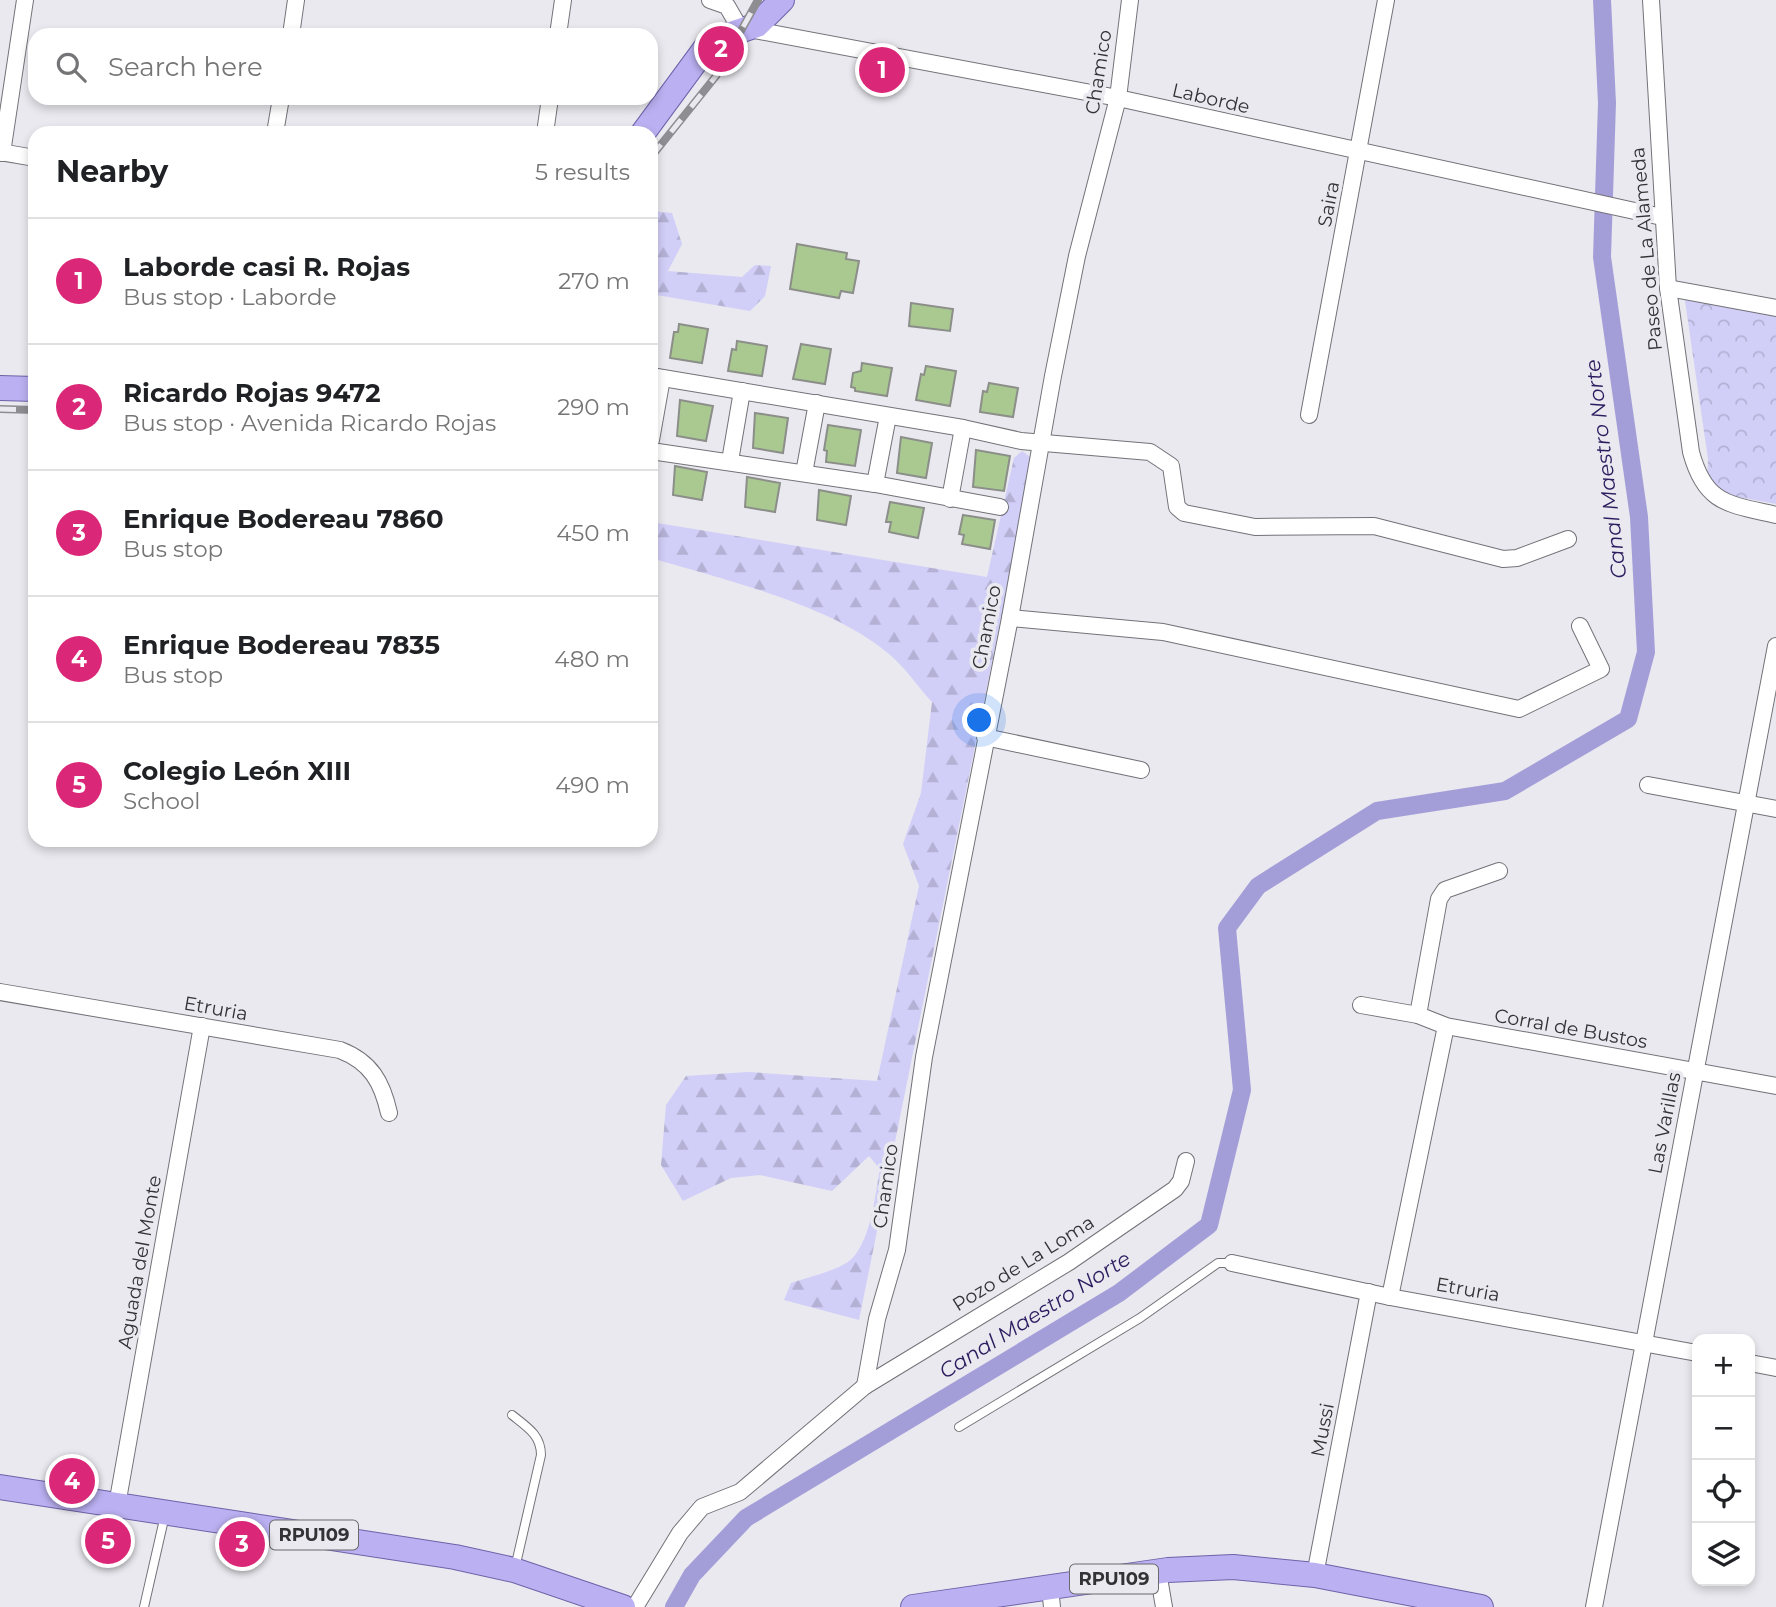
<!DOCTYPE html>
<html lang="en">
<head>
<meta charset="utf-8">
<style>
  :root { --surface:#fff; --page:#f2f2f2; --text:#202124; --muted:#757577; --line:#e0e0e0; --accent:#db2777 }
  body { margin:0; font-family:Montserrat,sans-serif; background:var(--page); color:var(--text) }
  .controls { position:absolute; right:21px; bottom:21px; display:grid; overflow:hidden; border-radius:14px; box-shadow:0 4px 10px #0003 }
  .controls button { width:63px; height:63px; display:grid; place-items:center; padding:0; border:0; border-bottom:2px solid var(--line); background:var(--surface); color:var(--text); font:35px sans-serif }
  .you { position:absolute; left:980px; top:721px; width:24px; height:24px; margin:-18px; border:5px solid #fff; border-radius:50%; background:#1a73e8; box-shadow:0 0 0 10px #1a73e833 }
  .badge { display:grid; place-items:center; width:46px; height:46px; border-radius:50%; background:var(--accent); color:#fff; font-size:23px; font-weight:700 }
  .pin { position:absolute; translate:-50% -50%; border:4px solid #fff; box-shadow:0 2px 7px #0006 }
  .list { margin:0; padding:0; list-style:none }
  h2 { display:flex; justify-content:space-between; align-items:center; height:91px; margin:0; padding:0 28px; font-size:30px }
  h2 small { font-size:23px; font-weight:400; color:var(--muted) }
  .list li { display:grid; grid-template-columns:46px 1fr auto; gap:21px; align-items:center; box-sizing:border-box; height:126px; padding:0 28px; border-top:2px solid var(--line) }
  .list b { display:block; font-size:26px; white-space:nowrap }
  .list p { margin:0; font-size:23px; white-space:nowrap; color:var(--muted) }
  .list em { font-size:23px; font-style:normal; color:var(--muted) }
  .icon { flex:none; width:38px; height:38px; fill:none; stroke:currentColor; stroke-width:2; stroke-linecap:round; stroke-linejoin:round }
  .map { position:relative; flex:none; width:1776px; height:1607px; overflow:hidden }
  .search { position:absolute; background:var(--surface); box-shadow:0 4px 10px #0003; left:28px; top:28px; width:630px; height:77px; display:flex; align-items:center; gap:18px; box-sizing:border-box; padding:0 24px; border-radius:21px; color:var(--muted); font-size:26px }
  .panel { position:absolute; background:var(--surface); box-shadow:0 4px 10px #0003; left:28px; top:126px; width:630px; height:721px; border-radius:21px }
  .map>svg:first-child { display:block }
  .forest { fill:url(#forest-firs) }
  .park { fill:url(#park-crowns) }
  .lines { fill:none; stroke-linecap:round; stroke-linejoin:round }
  .canal { stroke:#a49ed8; stroke-width:18 }
  .building { fill:#aac991; stroke:#8b8e89; stroke-width:2 }
  .service-casing { stroke:#727278; stroke-width:10 }
  .minor-casing { stroke:#727278; stroke-width:18 }
  .primary-casing { stroke:#6e62a9; stroke-width:26 }
  .service { stroke:#fff; stroke-width:8 }
  .minor { stroke:#fff; stroke-width:16 }
  .primary { stroke:#bbb0f1; stroke-width:24 }
  .rail-casing { stroke:#8e8d92; stroke-width:8 }
  .rail { stroke:#e9e9ef; stroke-width:5; stroke-dasharray:16; stroke-linecap:butt }
  .labels { text-anchor:middle; stroke-width:7; stroke-linejoin:round; paint-order:stroke }
  .shield { fill:#e9e9ef; stroke:#6a696d; stroke-width:2 }
  .shield-label { font-size:18px; font-weight:bold; fill:#333235 }
  .street-label { font-size:19px; fill:#333235; stroke:#e9e9ef }
  .water-label { font-size:21px; font-style:italic; fill:#2c1c5f; stroke:#e9e9ef }
</style>
</head>
<body>
<div class="map">
<svg width="1776" height="1607" viewBox="0 0 1776 1607">
  <defs>
    <pattern id="forest-firs" width="22" height="20" patternUnits="userSpaceOnUse" patternTransform="scale(1.75)"><rect width="22" height="20" fill="#d1cef8"/><path d="M5 1l3.5 6h-7zM16 11l3.5 6h-7z" fill="#b4b1d5"/></pattern>
    <pattern id="park-crowns" width="20" height="18" patternUnits="userSpaceOnUse" patternTransform="scale(1.75)"><rect width="20" height="18" fill="#d1cef8"/><path d="M2 6a3 3 0 1 1 6 0M12 15a3 3 0 1 1 6 0" fill="none" stroke="#b4b1d5"/></pattern>
  </defs>
  <rect width="100%" height="100%" fill="#e9e9ef"/>
  <g class="forest">
    <polygon points="651,211 672,213 682,244 668,271 742,277 755,265 771,266 765,296 750,311 651,294"/>
    <path d="M1022 451 1033 459 859 1320 784 1300 791 1283C808 1277 833 1272 848 1262 871 1245 875 1194 880 1169L869 1156 832 1191 760 1175 731 1178 683 1201 661 1165 666 1105 686 1076 748 1072 877 1081 919 886 903 844 921 793 932 702C918 687 905 667 889 654 831 604 724 580 651 558V522L987 577 1014 458Z"/>
  </g>
  <polygon class="park" points="1684,294 1776,312 1776,504 1707,491 1708,459"/>
  <g class="lines">
    <polyline class="canal" points="674,1607 692,1575 746,1518 1119,1293 1209,1225 1242,1090 1227,928 1258,886 1377,811 1505,791 1628,719 1646,652 1639,517 1602,257 1607,103 1602,0"/>
  </g>
  <g class="building">
    <polygon points="797,244 847,253 846,259 859,261 853,293 841,291 839,298 790,289"/>
    <polygon points="911,303 953,309 950,331 909,326"/>
    <polygon points="679,324 708,329 702,363 670,358 674,332 678,332"/>
    <polygon points="737,341 767,346 762,376 728,371 732,349 736,350"/>
    <polygon points="801,344 831,349 825,384 793,379"/>
    <polygon points="862,363 892,368 887,396 855,391 855,388 851,387 853,373 861,371"/>
    <polygon points="926,366 956,371 950,406 916,400 921,374 924,375"/>
    <polygon points="989,383 1018,388 1013,417 980,412 983,391 987,392"/>
    <polygon points="680,400 713,406 706,441 677,436"/>
    <polygon points="755,413 788,418 783,453 753,448"/>
    <polygon points="828,425 861,430 855,466 826,462 827,451 824,450"/>
    <polygon points="901,437 932,443 926,478 897,473"/>
    <polygon points="976,450 1010,456 1004,491 973,487"/>
    <polygon points="675,466 707,472 702,500 673,495"/>
    <polygon points="747,477 780,483 775,512 745,507"/>
    <polygon points="819,490 851,496 846,525 817,520"/>
    <polygon points="890,502 924,508 918,538 889,532 891,522 886,522"/>
    <polygon points="963,515 995,520 990,549 962,544 964,535 959,534"/>
  </g>
  <g class="lines">
    <defs>
      <g id="service">
        <path d="M512 1415C527 1427 541 1435 541 1455L515 1568"/>
        <polyline points="959,1427 1140,1318 1218,1263 1232,1263"/>
        <polyline points="144,1607 165,1515"/>
      </g>
      <g id="minor">
        <polyline points="710,0 727,6 742,32"/>
        <path d="M1651 0 1668 288 1691 452C1705 504 1728 504 1776 515"/>
        <polyline points="749,29 1118,98 1662,217"/>
        <polyline points="291,35 296,0"/>
        <polyline points="558,35 563,0"/>
        <polyline points="275,133 281,98"/>
        <polyline points="545,133 550,98"/>
        <polyline points="0,152 35,158"/>
        <polyline points="2,153 25,0"/>
        <polyline points="1668,288 1776,308"/>
        <polyline points="651,376 963,428 1021,441 1150,452 1171,466 1177,507 1184,513 1255,527 1374,526 1503,559 1517,558 1568,539"/>
        <polyline points="1309,415 1386,0"/>
        <polyline points="651,440 662,378"/>
        <polyline points="651,451 875,484 1000,507"/>
        <polyline points="730,461 742,391"/>
        <polyline points="804,473 817,403"/>
        <polyline points="875,484 888,416"/>
        <polyline points="950,499 963,428"/>
        <polyline points="1010,618 1163,632 1519,709 1601,669 1580,626"/>
        <polyline points="985,737 1141,770"/>
        <polyline points="1648,785 1776,809"/>
        <path d="M0 992 340 1050C371 1062 382 1082 389 1113"/>
        <polyline points="1361,1005 1418,1015 1446,1026 1776,1086"/>
        <polyline points="1418,1015 1439,899 1445,890 1499,871"/>
        <polyline points="1232,1263 1390,1297 1697,1353"/>
        <polyline points="1390,1297 1446,1026"/>
        <polyline points="1750,1363 1776,1368"/>
        <polyline points="865,1386 877,1319 897,1250 924,1057 1010,618 1053,376 1077,256 1118,98 1130,0"/>
        <polyline points="117,1505 202,1026"/>
        <polyline points="1158,1572 1164,1607"/>
        <polyline points="1315,1575 1369,1292"/>
        <polyline points="1050,1588 1052,1607"/>
        <polyline points="635,1607 680,1533 702,1507 740,1492 865,1386 1069,1262 1175,1189 1181,1181 1186,1161"/>
        <polyline points="1594,1607 1776,646"/>
      </g>
      <g id="primary">
        <polyline points="643,133 707,46 722,37 757,25 782,0"/>
        <polyline points="0,388 35,389"/>
        <polyline points="0,1487 455,1557 514,1570 623,1607"/>
        <polyline points="913,1607 1168,1570 1233,1567 1315,1575 1481,1607"/>
      </g>
    </defs>
    <use href="#service" class="service-casing"/>
    <use href="#minor" class="minor-casing"/>
    <use href="#primary" class="primary-casing"/>
    <use href="#service" class="service"/>
    <use href="#minor" class="minor"/>
    <use href="#primary" class="primary"/>
    <defs>
      <g id="rail">
        <polyline points="651,157 716,76 758,0"/>
        <polyline points="0,409 35,410"/>
      </g>
    </defs>
    <use href="#rail" class="rail-casing"/>
    <use href="#rail" class="rail"/>
  </g>
  <g class="labels">
    <g class="shield">
      <rect x="270" y="1520.5" width="88" height="29" rx="5"/>
      <rect x="1070" y="1564.5" width="88" height="29" rx="5"/>
    </g>
    <g class="shield-label">
      <text x="314" y="1541">RPU109</text>
      <text x="1114" y="1585">RPU109</text>
    </g>
    <g class="street-label">
      <text transform="translate(1098 72) rotate(-81)" y="7">Chamico</text>
      <text transform="translate(1211 98) rotate(13)" y="7">Laborde</text>
      <text transform="translate(1328 204) rotate(-79)" y="7">Saira</text>
      <text transform="translate(1646 249) rotate(-95)" y="7">Paseo de La Alameda</text>
      <text transform="translate(986 627) rotate(-79)" y="7">Chamico</text>
      <text transform="translate(216 1008) rotate(10)" y="7">Etruria</text>
      <text transform="translate(1571 1028) rotate(10)" y="7">Corral de Bustos</text>
      <text transform="translate(1664 1123) rotate(-79)" y="7">Las Varillas</text>
      <text transform="translate(885 1186) rotate(-82)" y="7">Chamico</text>
      <text transform="translate(139 1262) rotate(-80)" y="7">Aguada del Monte</text>
      <text transform="translate(1023 1263) rotate(-32)" y="7">Pozo de La Loma</text>
      <text transform="translate(1468 1289) rotate(10)" y="7">Etruria</text>
      <text transform="translate(1322 1430) rotate(-79)" y="7">Mussi</text>
    </g>
    <g class="water-label">
      <text transform="translate(1606 469) rotate(-97)" y="7">Canal Maestro Norte</text>
      <text transform="translate(1035 1315) rotate(-32)" y="7">Canal Maestro Norte</text>
    </g>
  </g>
</svg>
<div class="controls">
<button>+</button>
<button>−</button>
<button><svg class="icon" aria-label="locate" viewBox="0 0 24 24"><circle cx="12" cy="12" r="6"/><path d="M12 2v4M12 18v4M2 12h4M18 12h4"/></svg></button>
<button><svg class="icon" aria-label="layers" viewBox="0 0 24 24"><path d="M12 4l9 5-9 5-9-5zM3 14l9 5 9-5"/></svg></button>
</div>
<div class="you"></div>
<div class="pin badge" style="left:882px;top:70px">1</div>
<div class="pin badge" style="left:721px;top:49px">2</div>
<div class="pin badge" style="left:242px;top:1544px">3</div>
<div class="pin badge" style="left:72px;top:1481px">4</div>
<div class="pin badge" style="left:108px;top:1541px">5</div>
<div class="search"><svg class="icon" aria-label="search" viewBox="0 0 24 24"><circle cx="10" cy="10" r="6"/><path d="M15 15l6 6"/></svg>Search here</div>
<section class="panel">
<h2>Nearby<small>5 results</small></h2>
<ul class="list">
<li><span class="badge">1</span><div><b>Laborde casi R. Rojas</b><p>Bus stop · Laborde</p></div><em>270 m</em></li>
<li><span class="badge">2</span><div><b>Ricardo Rojas 9472</b><p>Bus stop · Avenida Ricardo Rojas</p></div><em>290 m</em></li>
<li><span class="badge">3</span><div><b>Enrique Bodereau 7860</b><p>Bus stop</p></div><em>450 m</em></li>
<li><span class="badge">4</span><div><b>Enrique Bodereau 7835</b><p>Bus stop</p></div><em>480 m</em></li>
<li><span class="badge">5</span><div><b>Colegio León XIII</b><p>School</p></div><em>490 m</em></li>
</ul>
</section>
</div>
</body>
</html>
